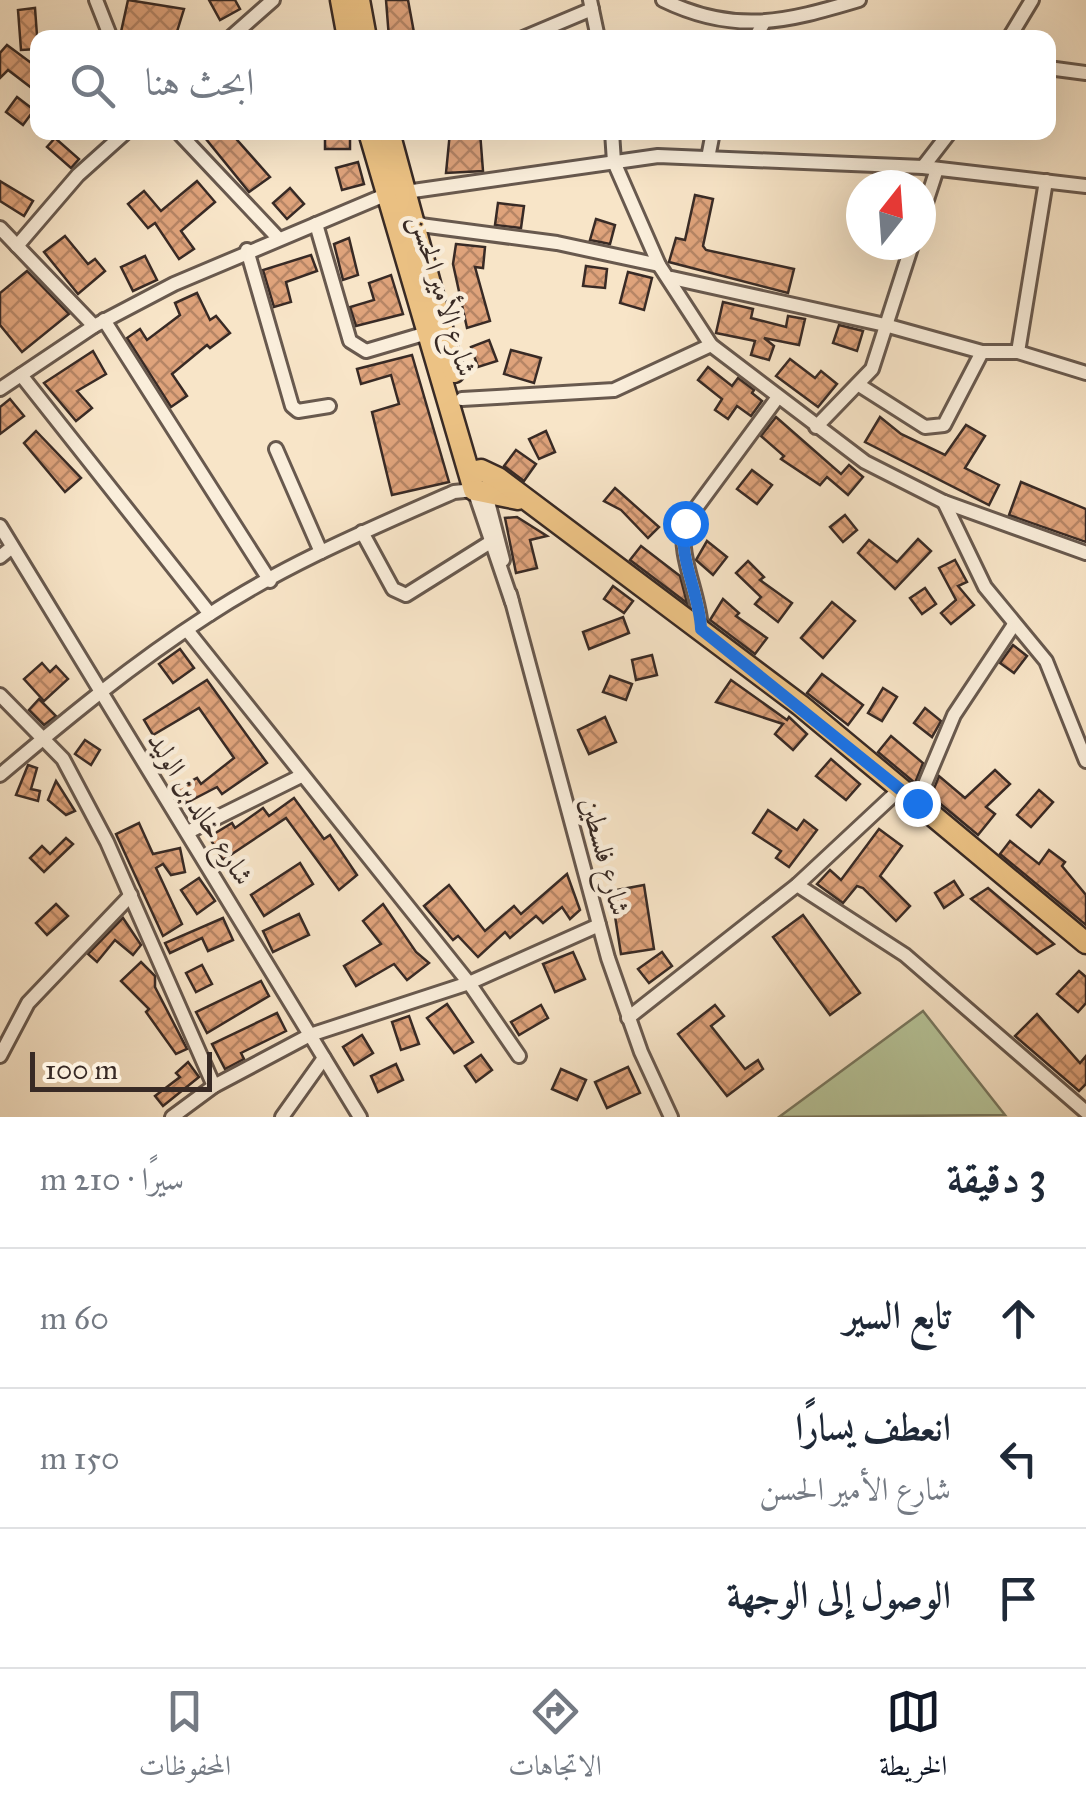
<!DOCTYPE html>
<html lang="ar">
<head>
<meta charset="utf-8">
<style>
  :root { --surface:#fff; --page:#f2f2f3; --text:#1f2937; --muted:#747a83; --line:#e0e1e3; --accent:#111827 }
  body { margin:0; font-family:"IM FELL Great Primer",Amiri,serif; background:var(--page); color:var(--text); direction:rtl }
  .compass { position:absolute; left:846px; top:170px; width:90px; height:90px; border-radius:50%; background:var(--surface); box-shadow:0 10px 40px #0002; rotate:17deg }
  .scale { position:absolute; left:30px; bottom:25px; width:182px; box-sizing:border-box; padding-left:10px; border:5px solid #382a25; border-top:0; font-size:28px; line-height:35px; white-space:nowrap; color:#382a25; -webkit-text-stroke:8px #faeedb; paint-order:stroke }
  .stop { position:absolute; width:30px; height:30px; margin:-22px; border:8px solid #1a73e8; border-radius:50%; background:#fff }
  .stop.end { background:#1a73e8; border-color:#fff; box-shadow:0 2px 10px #0008 }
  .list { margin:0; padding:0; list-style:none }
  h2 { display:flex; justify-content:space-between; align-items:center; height:130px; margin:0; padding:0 40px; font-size:42px }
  h2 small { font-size:32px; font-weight:400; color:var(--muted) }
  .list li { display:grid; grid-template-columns:65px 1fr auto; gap:30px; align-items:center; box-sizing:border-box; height:140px; padding:0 40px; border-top:2px solid var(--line) }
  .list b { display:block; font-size:38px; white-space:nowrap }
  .list p { margin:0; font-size:32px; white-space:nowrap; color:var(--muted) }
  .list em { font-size:32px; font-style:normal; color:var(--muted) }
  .icon { flex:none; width:55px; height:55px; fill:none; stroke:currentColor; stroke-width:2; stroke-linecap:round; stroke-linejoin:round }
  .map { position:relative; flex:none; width:1086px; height:1117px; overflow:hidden; direction:ltr }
  .search { position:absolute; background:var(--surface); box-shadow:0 10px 40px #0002; left:30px; right:30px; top:30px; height:110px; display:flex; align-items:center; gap:25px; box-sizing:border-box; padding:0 35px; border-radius:20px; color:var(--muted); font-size:38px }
  .sheet { height:550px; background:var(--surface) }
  nav { display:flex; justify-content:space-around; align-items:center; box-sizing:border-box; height:140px; border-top:2px solid var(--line); background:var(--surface); font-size:28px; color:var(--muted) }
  nav a { display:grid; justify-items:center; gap:5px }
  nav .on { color:var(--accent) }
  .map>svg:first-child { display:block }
  .pitch { fill:#b7c69b; stroke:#787860; stroke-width:2.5 }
  .building { fill:url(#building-cross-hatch); stroke:#382a25; stroke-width:2.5 }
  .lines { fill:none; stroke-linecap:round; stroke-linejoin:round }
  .minor-casing { stroke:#68594e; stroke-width:18 }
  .primary-casing { stroke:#382a25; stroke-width:25 }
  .minor { stroke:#faeedb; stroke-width:12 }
  .primary { stroke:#ecc284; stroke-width:20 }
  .route { stroke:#1a73e8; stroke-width:12 }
  .labels { text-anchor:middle; stroke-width:9; stroke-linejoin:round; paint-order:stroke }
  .street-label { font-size:28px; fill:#382a25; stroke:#faeedb }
</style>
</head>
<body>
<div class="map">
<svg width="1086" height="1117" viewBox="0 0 1086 1117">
  <defs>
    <pattern id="building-cross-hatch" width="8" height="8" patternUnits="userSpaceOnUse" patternTransform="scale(2.5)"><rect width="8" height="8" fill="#dfa37b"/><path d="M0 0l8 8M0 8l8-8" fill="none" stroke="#b68565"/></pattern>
  </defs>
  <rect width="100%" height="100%" fill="#f8e5c8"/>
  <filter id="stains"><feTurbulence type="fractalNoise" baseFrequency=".002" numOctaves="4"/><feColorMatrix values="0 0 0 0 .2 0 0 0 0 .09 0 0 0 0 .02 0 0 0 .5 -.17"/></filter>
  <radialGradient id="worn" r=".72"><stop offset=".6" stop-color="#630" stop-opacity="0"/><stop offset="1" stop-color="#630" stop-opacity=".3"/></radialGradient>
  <polygon class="pitch" points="923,1011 1005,1115 779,1117"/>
  <g class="building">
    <polygon points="128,0 184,9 175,38 121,32"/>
    <polygon points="209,0 235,0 240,9 220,20"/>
    <polygon points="386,0 408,0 415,38 389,38"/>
    <polygon points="35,8 38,49 21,50 18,10"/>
    <polygon points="7,45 38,68 33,89 8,70 0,78 0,53"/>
    <polygon points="17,97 34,110 23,125 6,112"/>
    <polygon points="213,132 230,132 270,177 249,192 206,139"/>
    <rect x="325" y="132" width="25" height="17"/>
    <polygon points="450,132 480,132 483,171 446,173"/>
    <polygon points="55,138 79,159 71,168 47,147"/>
    <polygon points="358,162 364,184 342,190 336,168"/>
    <polygon points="0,181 33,201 24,216 0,201"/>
    <polygon points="197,181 215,202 181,231 194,249 179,259 155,223 148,228 128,204 144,191 161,211"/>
    <polygon points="290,188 304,204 287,219 273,203"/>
    <polygon points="695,195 713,199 703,246 706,250 794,269 788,293 669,262 676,238 685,240"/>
    <polygon points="498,203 524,206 521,228 495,225"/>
    <polygon points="596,219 615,225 610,244 590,240"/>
    <polygon points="65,236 88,264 95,259 105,271 78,294 44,252"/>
    <polygon points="349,238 358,275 343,280 334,244"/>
    <polygon points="456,244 485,247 483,268 475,267 490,321 467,328 453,264"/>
    <polygon points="311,255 317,271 286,282 291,302 274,307 263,270"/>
    <polygon points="145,256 157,280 133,291 121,267"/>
    <polygon points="586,266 607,269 605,288 583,286"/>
    <polygon points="27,271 69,314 22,352 0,325 0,293"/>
    <polygon points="628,272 652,278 644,310 620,303"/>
    <polygon points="391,275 403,314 356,326 350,307 374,300 369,283"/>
    <polygon points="197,293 210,320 216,316 230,333 210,348 207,345 172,374 187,396 171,407 127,338 140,329 147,340 180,315 175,303"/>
    <polygon points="723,302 753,309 751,318 786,327 788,316 805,319 799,345 764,338 774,346 769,360 751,355 755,341 716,333"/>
    <polygon points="839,325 863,331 857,351 833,343"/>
    <polygon points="489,340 497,361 478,367 471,347"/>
    <polygon points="511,350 541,358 534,383 504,374"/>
    <polygon points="93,351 106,374 77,391 92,408 76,421 44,383"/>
    <polygon points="412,355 449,482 392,495 372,412 399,404 391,375 361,384 357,369"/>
    <polygon points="790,359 815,378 821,371 837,384 818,407 776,376"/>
    <polygon points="708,367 732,386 738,378 754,390 752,393 762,401 751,416 737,406 728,419 715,410 722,399 698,380"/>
    <polygon points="10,399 24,416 0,434 0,407"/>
    <polygon points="776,417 841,474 849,465 863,477 848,495 827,477 820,485 781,459 784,456 761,436"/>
    <polygon points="880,417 901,434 945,455 966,425 985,436 965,468 999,485 989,505 865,442"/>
    <polygon points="36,431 81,478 65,492 24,443"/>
    <polygon points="546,431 555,452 539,459 529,439"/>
    <polygon points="516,450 536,464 524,481 504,466"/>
    <polygon points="752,470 772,485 757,504 737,489"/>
    <polygon points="1021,482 1086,509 1086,542 1009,515"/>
    <polygon points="615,488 659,527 648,538 621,510 604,501"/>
    <polygon points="845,515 857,530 843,542 830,527"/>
    <polygon points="517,517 547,536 530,540 537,568 516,573 505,518"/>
    <polygon points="918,539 931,551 895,589 858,553 869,540 897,562"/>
    <polygon points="707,541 727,557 713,575 696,560"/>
    <polygon points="641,546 680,576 687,603 630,560"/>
    <polygon points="955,560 967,582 958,586 974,605 951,624 941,613 956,600 939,568"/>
    <polygon points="748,561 764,577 760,580 792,603 778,622 755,604 761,597 736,573"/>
    <polygon points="613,586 633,601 624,613 604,599"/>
    <polygon points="925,588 936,604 922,614 910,598"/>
    <polygon points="723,599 739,613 736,616 767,638 755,654 710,620"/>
    <polygon points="832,602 855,621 823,658 801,638"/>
    <polygon points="623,617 629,633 589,649 583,632"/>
    <polygon points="1013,645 1027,656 1014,673 1000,663"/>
    <polygon points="180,649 194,668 173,683 159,664"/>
    <polygon points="652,655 657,675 636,680 632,660"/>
    <polygon points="42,663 50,672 56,666 68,679 44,701 24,679"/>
    <polygon points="822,674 863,705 848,725 807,693"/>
    <polygon points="610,676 632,684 626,700 603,692"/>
    <polygon points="207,680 267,763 222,794 217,787 186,803 178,788 197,778 201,784 234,758 199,708 153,735 144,720"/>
    <polygon points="731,680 787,720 789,717 807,734 793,750 775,734 783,724 716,702"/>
    <polygon points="883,688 897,697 882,721 868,713"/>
    <polygon points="39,699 56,716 44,725 29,710"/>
    <polygon points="925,708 941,721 932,737 914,723"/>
    <polygon points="605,717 616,742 589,754 578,730"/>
    <polygon points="891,736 923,763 915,783 878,752"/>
    <polygon points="85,740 100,750 91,765 75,754"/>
    <polygon points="831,759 860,784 846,800 816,776"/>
    <polygon points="28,765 37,768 31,789 40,791 38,801 16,795"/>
    <polygon points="995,770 1010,784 986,807 995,814 978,835 931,796 939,776 965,798"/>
    <polygon points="56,781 75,811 66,815 48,800"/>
    <polygon points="1039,790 1053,802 1031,827 1017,815"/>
    <polygon points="294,798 324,839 330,835 357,875 339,890 286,818 223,860 209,837 232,823 235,828 263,808 269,816"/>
    <polygon points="768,810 797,830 804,820 817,830 789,867 776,858 781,851 753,833"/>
    <polygon points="139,823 153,854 180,848 185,872 171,875 163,864 156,868 182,924 163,936 116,834"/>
    <polygon points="879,829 902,846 880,876 910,906 896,921 863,888 857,886 843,903 817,884 830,870 841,880"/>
    <polygon points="66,838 73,844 44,872 30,858 42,846 50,854"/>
    <polygon points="1010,841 1039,864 1049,850 1065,862 1062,866 1086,895 1086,925 1000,854"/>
    <polygon points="300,863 313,884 264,916 251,895"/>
    <polygon points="567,874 580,910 570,919 562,907 543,923 536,916 510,938 505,932 478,957 458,936 453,940 424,906 449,885 485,931 514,906 521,914"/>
    <polygon points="199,878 215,901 197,914 181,890"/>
    <polygon points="954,881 963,895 944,908 935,893"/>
    <polygon points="644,885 654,949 621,954 611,891"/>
    <polygon points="988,888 1054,944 1037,954 971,899"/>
    <polygon points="56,904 68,916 47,935 36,923"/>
    <polygon points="383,904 416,952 429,963 407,980 394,964 356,986 344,966 381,944 363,921"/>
    <polygon points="299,914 309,935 273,952 263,931"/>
    <polygon points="803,915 860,993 830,1015 773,937"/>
    <polygon points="123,918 141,945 133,955 115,940 97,962 88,954"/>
    <polygon points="223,918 233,940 208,951 202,938 170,953 165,943"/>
    <polygon points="573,952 585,979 555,992 543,964"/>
    <polygon points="662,952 672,966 649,983 638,969"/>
    <polygon points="141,962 155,976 155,987 187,1049 176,1054 146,1012 149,1009 121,981"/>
    <polygon points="202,965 212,984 196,992 186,973"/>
    <polygon points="1079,971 1086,977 1086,1003 1078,1012 1057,994"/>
    <polygon points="261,981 269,996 207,1033 196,1012"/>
    <polygon points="447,1004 473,1042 454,1053 427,1018"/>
    <polygon points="541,1005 548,1018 519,1035 511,1022"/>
    <polygon points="715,1005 724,1016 711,1026 745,1069 758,1060 763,1069 727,1096 678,1034"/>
    <polygon points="277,1013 286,1031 241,1053 244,1059 225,1069 212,1044"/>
    <polygon points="1037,1014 1080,1063 1086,1056 1086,1084 1079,1091 1015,1036"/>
    <polygon points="409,1016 419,1044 401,1050 392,1022"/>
    <polygon points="362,1035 373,1053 354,1065 343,1047"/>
    <polygon points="481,1055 492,1070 476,1082 465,1066"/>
    <polygon points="188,1062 199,1077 163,1106 155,1096 180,1077 176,1073"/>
    <polygon points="396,1064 403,1080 378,1092 371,1076"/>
    <polygon points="628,1067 640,1093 607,1108 595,1082"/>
    <polygon points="561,1069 586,1080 577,1100 552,1089"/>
  </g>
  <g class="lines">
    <defs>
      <g id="minor">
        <polyline points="96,0 111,38"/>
        <polyline points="590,0 598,38"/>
        <path d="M663 0C735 35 786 22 859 0"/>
        <polyline points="230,38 273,0"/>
        <polyline points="523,38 592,9"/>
        <polyline points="755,38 763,24"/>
        <polyline points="1009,38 1032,0"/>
        <polyline points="1048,68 1086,73"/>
        <polyline points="178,132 278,238"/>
        <polyline points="612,132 614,162 659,265 711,345 865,462 944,502 1086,553"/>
        <polyline points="708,158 713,132"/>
        <polyline points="923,167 1086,186"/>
        <polyline points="921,218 937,169"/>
        <polyline points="316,224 350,341 366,351 427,333"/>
        <polyline points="413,224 557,243 659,265"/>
        <polyline points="0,228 94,326"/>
        <polyline points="17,246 78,175 126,132"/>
        <polyline points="247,250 292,406 298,411 329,406"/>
        <polyline points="672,278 885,325 982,352"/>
        <polyline points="104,320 270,581"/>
        <polyline points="1018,352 1046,181"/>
        <polyline points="21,375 210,614"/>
        <polyline points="859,385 925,427 944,425 982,352 1018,352 1086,373"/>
        <polyline points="0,389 94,326 174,284 385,195 658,156 923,167 950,132"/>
        <polyline points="462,399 614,390 711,345"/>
        <polyline points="816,427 872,369 912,245"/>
        <polyline points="276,449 321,552"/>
        <polyline points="485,490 503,560"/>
        <polyline points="944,502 985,587 1046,661 1086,761"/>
        <polyline points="0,526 360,1117"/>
        <polyline points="362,532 393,589 406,595 489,543"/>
        <polyline points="0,557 12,547"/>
        <polyline points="510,594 608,958 641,1052 671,1117"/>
        <path d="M701 629C700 595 677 555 685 523L778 397"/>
        <polyline points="187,630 469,983 519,1056"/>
        <polyline points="0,695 63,759 107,842 214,1086"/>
        <path d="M0 775C66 719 134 663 207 616 284 565 370 529 454 492L474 490 512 602"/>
        <polyline points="917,803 954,715 1013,626"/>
        <polyline points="188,832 301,776"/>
        <polyline points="797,885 905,955 1086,1112"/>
        <polyline points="628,1018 797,885 900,789"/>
        <polyline points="0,1056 28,1003 131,895"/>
        <polyline points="172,1117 214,1086 310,1035 469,983 599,925"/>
        <polyline points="282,1117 324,1058"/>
      </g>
      <g id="primary">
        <polyline points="341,0 348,38"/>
        <polyline points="359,0 366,38"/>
        <polyline points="369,132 474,490 518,499"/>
        <polyline points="389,132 454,372"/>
        <polyline points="470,472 481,470 498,478 800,705 1086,943"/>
      </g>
    </defs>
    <use href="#minor" class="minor-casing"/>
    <use href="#primary" class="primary-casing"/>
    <use href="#minor" class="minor"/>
    <use href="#primary" class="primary"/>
  </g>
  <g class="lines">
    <path class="route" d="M685 523C677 555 700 595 701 629L917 803"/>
  </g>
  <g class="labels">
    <g class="street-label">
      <text transform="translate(444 295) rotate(73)" y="10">شارع الأمير الحسن</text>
      <text transform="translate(201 808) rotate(58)" y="10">شارع خالد بن الوليد</text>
      <text transform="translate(606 856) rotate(75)" y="10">شارع فلسطين</text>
    </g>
  </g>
  <rect width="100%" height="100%" filter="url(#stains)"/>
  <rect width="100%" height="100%" fill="url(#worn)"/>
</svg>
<svg class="compass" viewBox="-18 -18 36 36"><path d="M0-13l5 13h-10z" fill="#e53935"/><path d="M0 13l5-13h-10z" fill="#747a83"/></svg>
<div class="scale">100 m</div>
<div class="stop" style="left:685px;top:523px"></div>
<div class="stop end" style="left:917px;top:803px"></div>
<div class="search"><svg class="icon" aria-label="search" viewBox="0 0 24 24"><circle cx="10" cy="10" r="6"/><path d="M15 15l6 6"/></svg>ابحث هنا</div>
</div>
<section class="sheet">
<h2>3 دقيقة<small>سيرًا · 210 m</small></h2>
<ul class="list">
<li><svg class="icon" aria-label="ahead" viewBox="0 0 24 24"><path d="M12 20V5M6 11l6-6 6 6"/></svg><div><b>تابع السير</b></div><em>60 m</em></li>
<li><svg class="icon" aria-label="left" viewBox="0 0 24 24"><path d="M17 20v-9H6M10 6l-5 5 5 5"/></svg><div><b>انعطف يسارًا</b><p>شارع الأمير الحسن</p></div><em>150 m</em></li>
<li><svg class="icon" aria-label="arrive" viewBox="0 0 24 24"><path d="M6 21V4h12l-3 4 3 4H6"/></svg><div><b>الوصول إلى الوجهة</b></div></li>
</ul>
</section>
<nav>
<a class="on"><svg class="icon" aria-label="map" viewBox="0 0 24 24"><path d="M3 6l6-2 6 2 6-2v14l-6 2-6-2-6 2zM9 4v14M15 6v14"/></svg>الخريطة</a>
<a><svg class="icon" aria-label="directions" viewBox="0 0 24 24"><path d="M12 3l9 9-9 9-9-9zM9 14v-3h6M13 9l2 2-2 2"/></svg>الاتجاهات</a>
<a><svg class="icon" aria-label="saved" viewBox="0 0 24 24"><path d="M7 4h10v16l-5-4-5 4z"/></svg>المحفوظات</a>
</nav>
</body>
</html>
